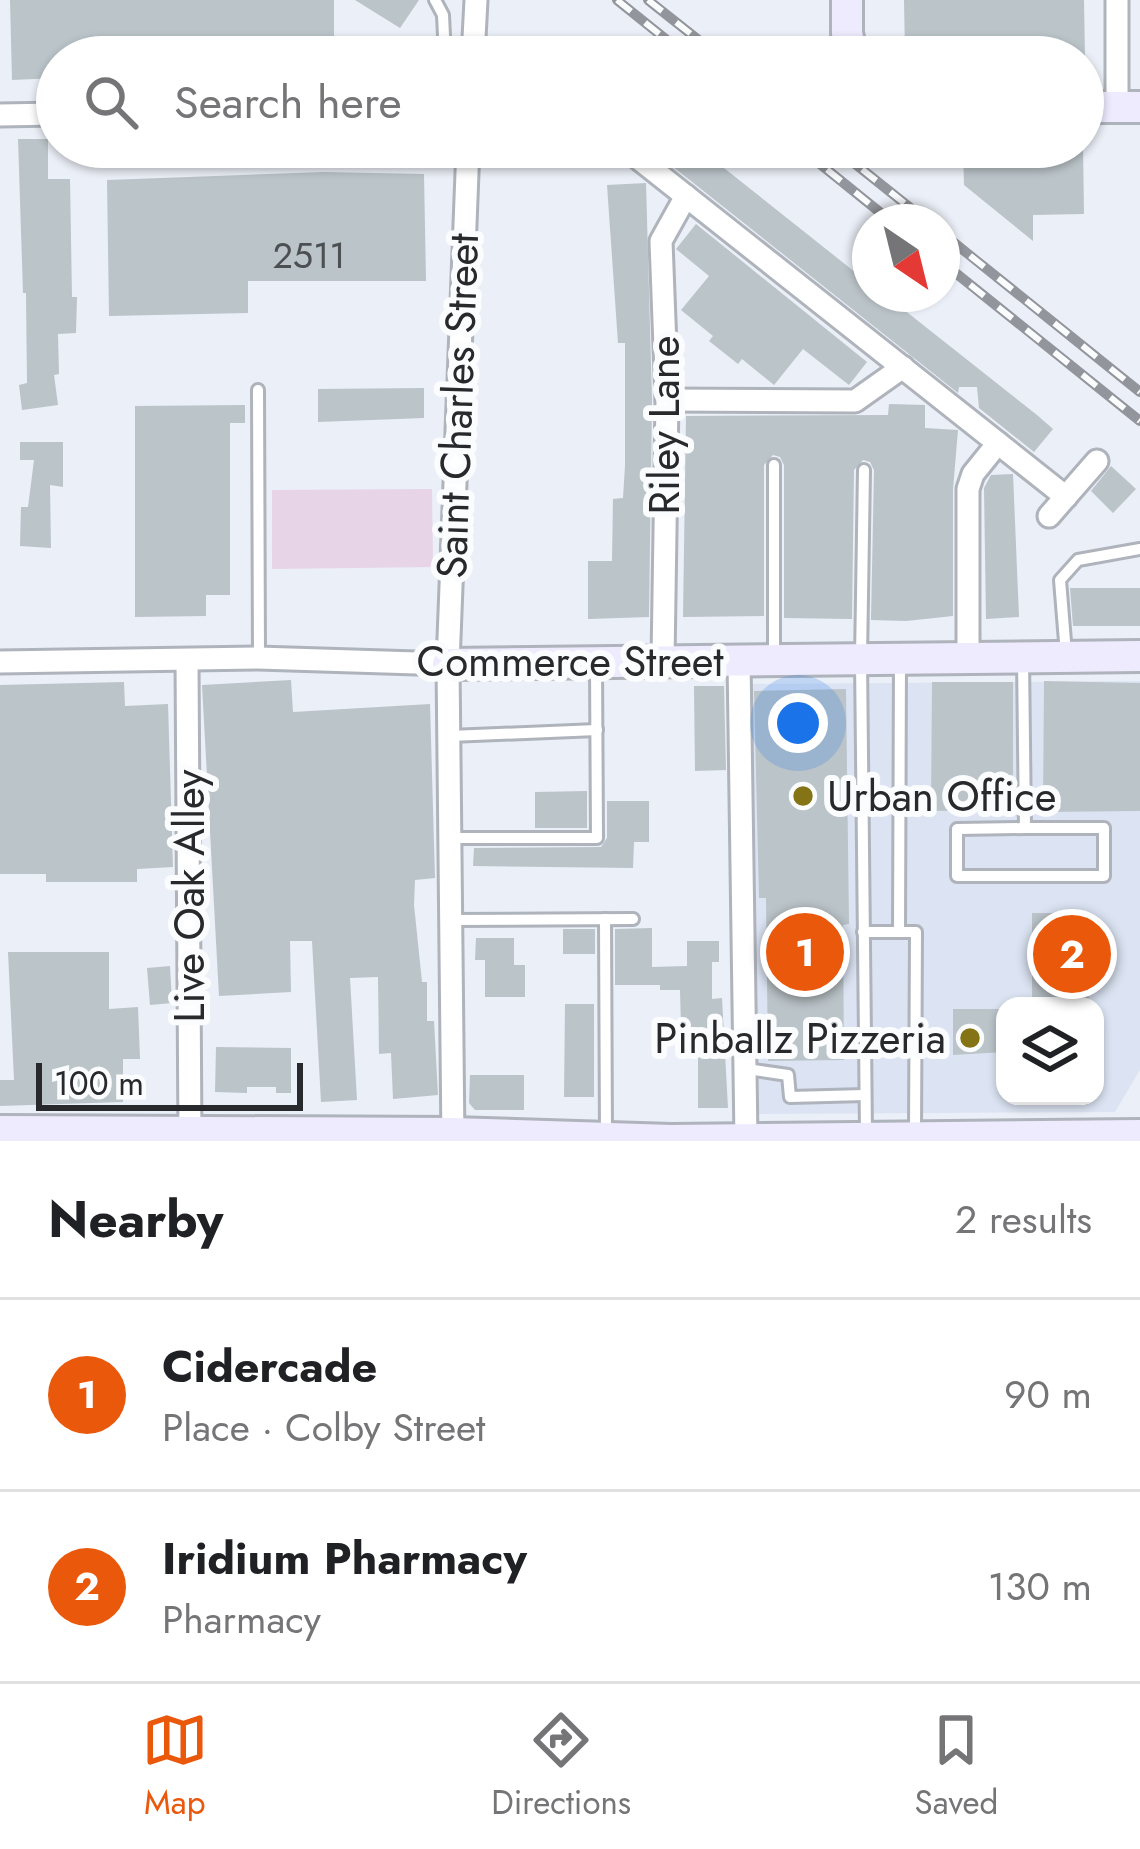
<!DOCTYPE html>
<html lang="en">
<head>
<meta charset="utf-8">
<style>
  :root { --surface:#fff; --page:#f6f6f6; --text:#202124; --muted:#757577; --line:#e0e0e0; --accent:#ea580c }
  body { margin:0; font-family:Jost,sans-serif; background:var(--page); color:var(--text) }
  .controls { position:absolute; right:36px; bottom:36px; display:grid; overflow:hidden; border-radius:24px; box-shadow:0 3px 9px #0004 }
  .controls button { width:108px; height:108px; display:grid; place-items:center; padding:0; border:0; border-bottom:3px solid var(--line); background:var(--surface); color:var(--text); font:60px sans-serif }
  .compass { position:absolute; left:852px; top:204px; width:108px; height:108px; border-radius:50%; background:var(--surface); box-shadow:0 3px 9px #0004; rotate:145deg }
  .scale { position:absolute; left:36px; bottom:30px; width:267px; box-sizing:border-box; padding-left:12px; border:6px solid #27292c; border-top:0; font-size:33px; line-height:42px; white-space:nowrap; color:#27292c; -webkit-text-stroke:9px #fbfcfe; paint-order:stroke }
  .you { position:absolute; left:798px; top:723px; width:42px; height:42px; margin:-30px; border:9px solid #fff; border-radius:50%; background:#1a73e8; box-shadow:0 0 0 18px #1a73e833 }
  .badge { display:grid; place-items:center; width:78px; height:78px; border-radius:50%; background:var(--accent); color:#fff; font-size:39px; font-weight:700 }
  .pin { position:absolute; translate:-50% -50%; border:6px solid #fff; box-shadow:0 3px 12px #0006 }
  .list { margin:0; padding:0; list-style:none }
  h2 { display:flex; justify-content:space-between; align-items:center; height:156px; margin:0; padding:0 48px; font-size:51px }
  h2 small { font-size:39px; font-weight:400; color:var(--muted) }
  .list li { display:grid; grid-template-columns:78px 1fr auto; gap:36px; align-items:center; box-sizing:border-box; height:192px; padding:0 48px; border-top:3px solid var(--line) }
  .list b { display:block; font-size:45px; white-space:nowrap }
  .list p { margin:0; font-size:39px; white-space:nowrap; color:var(--muted) }
  .list em { font-size:39px; font-style:normal; color:var(--muted) }
  .icon { flex:none; width:66px; height:66px; fill:none; stroke:currentColor; stroke-width:2; stroke-linecap:round; stroke-linejoin:round }
  .map { position:relative; flex:none; width:1140px; height:1141px; overflow:hidden }
  .search { position:absolute; background:var(--surface); box-shadow:0 3px 9px #0004; left:36px; right:36px; top:36px; height:132px; display:flex; align-items:center; gap:30px; box-sizing:border-box; padding:0 42px; border-radius:66px; color:var(--muted); font-size:45px }
  .sheet { height:540px; background:var(--surface) }
  nav { display:flex; justify-content:space-around; align-items:center; box-sizing:border-box; height:168px; border-top:3px solid var(--line); background:var(--surface); font-size:33px; color:var(--muted) }
  nav a { display:grid; justify-items:center; gap:6px }
  nav .on { color:var(--accent) }
  .map>svg:first-child { display:block }
  .built { fill:#dce4f3; fill-rule:evenodd }
  .green { fill:#e7d4e6 }
  .building { fill:#bbc4c9 }
  .lines { fill:none; stroke-linecap:round; stroke-linejoin:round }
  .lane-casing { stroke:#afb3bb; stroke-width:16 }
  .street-casing { stroke:#afb3bb; stroke-width:27 }
  .secondary-casing { stroke:#afb3bb; stroke-width:36 }
  .lane { stroke:#fff; stroke-width:10 }
  .street { stroke:#fff; stroke-width:21 }
  .secondary { stroke:#efebfe; stroke-width:30 }
  .rail-casing { stroke:#92959b; stroke-width:10 }
  .rail { stroke:#fbfcfe; stroke-width:6; stroke-dasharray:18; stroke-linecap:butt }
  .poi-dot { fill:#847416; stroke:#fbfcfe; stroke-width:4.5 }
  .labels { text-anchor:middle; stroke-width:12; stroke-linejoin:round; paint-order:stroke }
  .number-label { font-size:36px; fill:#4c5053 }
  .street-label { font-size:42px; fill:#27292c; stroke:#fbfcfe }
  .poi-label { font-size:42px; fill:#27292c; stroke:#fbfcfe; text-anchor:start }
</style>
</head>
<body>
<div class="map">
<svg width="1140" height="1141" viewBox="0 0 1140 1141">
  <rect width="100%" height="100%" fill="#ebeff7"/>
  <path class="built" d="M1140 681V1070L1115 1112 756 1114 747 684ZM1005 1006H1095V1096H1005Z"/>
  <polygon class="green" points="432,489 433,567 272,569 272,490"/>
  <g class="building">
    <polygon points="10,0 334,0 334,43 290,43 289,57 57,57 57,78 12,80"/>
    <polygon points="355,0 419,0 400,28"/>
    <polygon points="904,0 1084,0 1085,57 1004,57 1004,51 905,54"/>
    <polygon points="18,139 48,139 48,179 70,179 72,297 77,297 76,333 58,334 59,374 54,375 58,405 22,410 19,385 27,383 26,293 23,293"/>
    <polygon points="688,147 695,147 724,168 870,284 870,294 884,294 1037,415 1053,429 1034,452 979,408 977,387 959,387 958,393 672,166"/>
    <polygon points="963,147 1083,147 1084,214 1033,215 1033,241 964,185"/>
    <polygon points="324,172 424,174 426,281 248,281 248,313 109,316 107,180"/>
    <polygon points="646,183 652,400 649,617 588,619 588,561 612,561 613,499 623,498 625,466 625,343 618,343 607,185"/>
    <polygon points="696,224 867,362 849,385 803,349 774,385 742,359 738,364 709,341 713,336 681,310 709,276 676,249"/>
    <polygon points="424,388 424,418 318,422 318,389"/>
    <polygon points="889,404 925,405 925,428 958,430 953,489 953,616 906,621 871,620 874,470 870,462 863,460 854,470 852,619 784,618 784,465 780,457 773,455 764,465 764,616 683,617 686,416 888,415"/>
    <polygon points="245,405 245,423 230,423 230,595 206,595 206,616 135,617 135,406"/>
    <polygon points="20,442 63,442 63,487 50,485 51,548 20,546 21,507 28,507 34,460 20,460"/>
    <polygon points="1111,466 1136,489 1113,513 1091,491"/>
    <polygon points="1013,474 1019,617 986,619 984,488 991,475"/>
    <polygon points="1070,588 1140,588 1140,626 1073,626"/>
    <polygon points="291,680 293,712 430,704 435,878 415,880 414,905 422,982 427,982 427,1021 434,1021 438,1095 393,1099 391,1053 379,1054 378,977 350,978 357,1100 321,1102 312,941 290,941 291,992 219,996 202,685"/>
    <polygon points="1044,681 1140,683 1140,811 1043,812"/>
    <polygon points="124,682 125,706 168,704 173,867 137,869 137,882 46,882 46,874 0,874 0,685"/>
    <polygon points="932,682 1013,682 1013,810 931,811"/>
    <polygon points="694,686 724,686 726,770 695,771"/>
    <polygon points="846,689 849,924 843,925 844,1060 768,1061 766,898 759,898 754,691"/>
    <polygon points="587,791 587,828 535,828 535,792"/>
    <polygon points="607,801 649,801 649,842 634,842 633,868 473,866 474,848 601,847 607,838"/>
    <polygon points="1032,913 1090,913 1090,934 1086,934 1089,1006 1032,1006"/>
    <polygon points="652,928 652,967 687,966 687,941 719,941 719,962 712,962 712,999 722,998 728,1108 698,1108 698,1049 690,1049 690,1026 681,1026 680,990 660,990 660,985 615,985 615,929"/>
    <rect x="563" y="929" width="32" height="25"/>
    <polygon points="476,938 514,938 514,965 525,965 525,997 485,997 485,960 475,960"/>
    <polygon points="8,952 109,952 109,1009 138,1007 140,1059 123,1059 123,1102 0,1106 0,1080 14,1080"/>
    <polygon points="170,966 172,1003 150,1005 147,968"/>
    <polygon points="565,1004 594,1004 594,1097 564,1097"/>
    <polygon points="953,1009 1005,1009 1005,1052 953,1055"/>
    <polygon points="216,1047 291,1048 291,1093 276,1093 276,1087 247,1087 247,1093 215,1092"/>
    <polygon points="470,1075 524,1075 524,1110 475,1110 469,1103"/>
  </g>
  <g class="lines">
    <defs>
      <g id="lane">
        <polyline points="435,0 443,15 445,57"/>
        <polyline points="258,390 259,656"/>
        <polyline points="774,465 774,660"/>
        <polyline points="864,470 861,659 866,1133"/>
        <polyline points="1066,654 1060,580 1078,560 1140,549"/>
        <polyline points="1023,658 1025,828"/>
        <polyline points="450,736 597,730"/>
        <polygon points="1025,828 1104,828 1104,876 957,876 957,829"/>
        <polyline points="450,838 597,838 596,665"/>
        <polyline points="605,919 606,1136"/>
        <polyline points="451,920 633,919"/>
        <polyline points="863,932 916,932 915,1134"/>
        <polyline points="899,932 900,660"/>
        <polyline points="747,1069 788,1075 790,1097 865,1095"/>
      </g>
      <g id="street">
        <polyline points="1117,0 1117,107"/>
        <polyline points="473,57 476,0"/>
        <polyline points="0,115 57,114"/>
        <polyline points="254,147 380,147"/>
        <polyline points="624,147 1066,497"/>
        <polyline points="667,400 855,401 903,367"/>
        <polyline points="1049,516 1097,461"/>
        <polyline points="968,658 968,489 973,474 998,443"/>
        <polyline points="187,660 190,1140"/>
        <polyline points="739,660 746,1139"/>
        <polyline points="663,661 667,400 661,241 686,196"/>
        <polyline points="0,662 258,658 448,664"/>
        <polyline points="453,1141 448,664 468,147"/>
      </g>
      <g id="secondary">
        <polyline points="847,0 847,33 852,57"/>
        <polyline points="1083,107 1140,107"/>
        <polyline points="448,664 1140,656"/>
        <polyline points="0,1131 453,1133 671,1140 1140,1135"/>
      </g>
    </defs>
    <use href="#lane" class="lane-casing"/>
    <use href="#street" class="street-casing"/>
    <use href="#secondary" class="secondary-casing"/>
    <use href="#lane" class="lane"/>
    <use href="#street" class="street"/>
    <use href="#secondary" class="secondary"/>
    <defs>
      <g id="rail">
        <polyline points="617,0 688,57"/>
        <polyline points="648,0 720,57"/>
        <polyline points="799,147 892,222"/>
        <polyline points="834,147 928,222"/>
        <polyline points="942,233 1140,392"/>
        <polyline points="942,262 1140,421"/>
      </g>
    </defs>
    <use href="#rail" class="rail-casing"/>
    <use href="#rail" class="rail"/>
  </g>
  <g class="poi-dot">
    <circle cx="803" cy="796" r="12"/>
    <circle cx="970" cy="1038" r="12"/>
  </g>
  <g class="labels">
    <g class="number-label">
      <text x="309" y="268">2511</text>
    </g>
    <g class="street-label">
      <text transform="translate(457 406) rotate(-88)" y="15">Saint Charles Street</text>
      <text transform="translate(664 425) rotate(-90)" y="15">Riley Lane</text>
      <text x="570" y="676">Commerce Street</text>
      <text transform="translate(189 896) rotate(-90)" y="15">Live Oak Alley</text>
    </g>
    <g class="poi-label">
      <text x="827" y="811">Urban Office</text>
      <text x="946" y="1053" text-anchor="end">Pinballz Pizzeria</text>
    </g>
  </g>
</svg>
<div class="controls">
<button><svg class="icon" aria-label="layers" viewBox="0 0 24 24"><path d="M12 4l9 5-9 5-9-5zM3 14l9 5 9-5"/></svg></button>
</div>
<svg class="compass" viewBox="-18 -18 36 36"><path d="M0-13l5 13h-10z" fill="#e53935"/><path d="M0 13l5-13h-10z" fill="#757577"/></svg>
<div class="scale">100 m</div>
<div class="you"></div>
<div class="pin badge" style="left:805px;top:952px">1</div>
<div class="pin badge" style="left:1072px;top:954px">2</div>
<div class="search"><svg class="icon" aria-label="search" viewBox="0 0 24 24"><circle cx="10" cy="10" r="6"/><path d="M15 15l6 6"/></svg>Search here</div>
</div>
<section class="sheet">
<h2>Nearby<small>2 results</small></h2>
<ul class="list">
<li><span class="badge">1</span><div><b>Cidercade</b><p>Place · Colby Street</p></div><em>90 m</em></li>
<li><span class="badge">2</span><div><b>Iridium Pharmacy</b><p>Pharmacy</p></div><em>130 m</em></li>
</ul>
</section>
<nav>
<a class="on"><svg class="icon" aria-label="map" viewBox="0 0 24 24"><path d="M3 6l6-2 6 2 6-2v14l-6 2-6-2-6 2zM9 4v14M15 6v14"/></svg>Map</a>
<a><svg class="icon" aria-label="directions" viewBox="0 0 24 24"><path d="M12 3l9 9-9 9-9-9zM9 14v-3h6M13 9l2 2-2 2"/></svg>Directions</a>
<a><svg class="icon" aria-label="saved" viewBox="0 0 24 24"><path d="M7 4h10v16l-5-4-5 4z"/></svg>Saved</a>
</nav>
</body>
</html>
